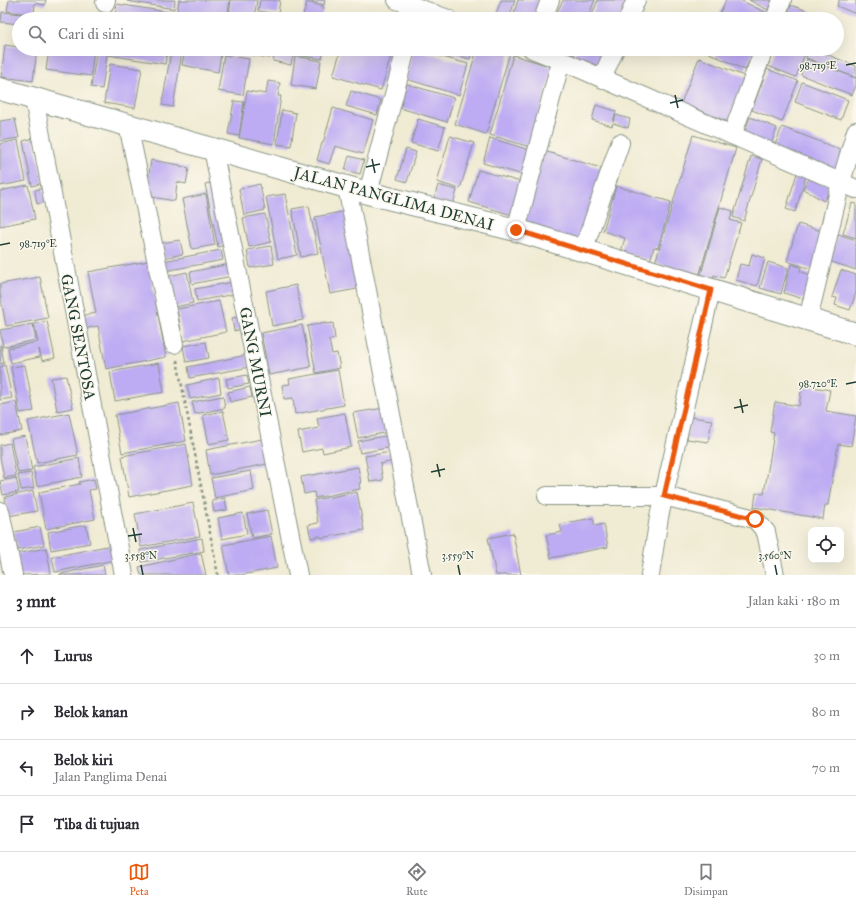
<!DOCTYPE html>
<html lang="id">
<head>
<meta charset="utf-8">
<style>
  :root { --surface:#fff; --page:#f7f7f7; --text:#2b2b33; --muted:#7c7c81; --line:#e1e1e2; --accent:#ea580c }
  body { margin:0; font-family:"IM FELL Great Primer",serif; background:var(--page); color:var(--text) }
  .controls { position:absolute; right:12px; bottom:12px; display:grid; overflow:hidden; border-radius:8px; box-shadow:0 4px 16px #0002 }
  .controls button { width:36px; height:36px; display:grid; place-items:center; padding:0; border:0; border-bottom:1px solid var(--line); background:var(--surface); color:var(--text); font:20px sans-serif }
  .stop { position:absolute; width:12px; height:12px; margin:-9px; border:3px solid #ea580c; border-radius:50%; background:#fff }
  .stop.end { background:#ea580c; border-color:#fff; box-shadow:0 1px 4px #0008 }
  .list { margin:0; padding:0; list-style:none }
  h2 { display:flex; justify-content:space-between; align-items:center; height:52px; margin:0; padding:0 16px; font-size:17px }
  h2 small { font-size:13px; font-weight:400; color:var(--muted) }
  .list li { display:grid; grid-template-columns:26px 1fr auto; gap:12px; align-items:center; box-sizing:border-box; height:56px; padding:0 16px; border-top:1px solid var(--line) }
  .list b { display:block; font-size:15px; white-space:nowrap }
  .list p { margin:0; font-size:13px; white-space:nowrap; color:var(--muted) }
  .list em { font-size:13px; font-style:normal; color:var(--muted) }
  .icon { flex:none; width:22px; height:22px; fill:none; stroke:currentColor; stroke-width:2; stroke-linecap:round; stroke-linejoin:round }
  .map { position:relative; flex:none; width:856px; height:575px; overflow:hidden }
  .search { position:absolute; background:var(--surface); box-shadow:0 4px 16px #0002; left:12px; right:12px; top:12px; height:44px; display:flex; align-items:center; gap:10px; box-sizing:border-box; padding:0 14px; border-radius:22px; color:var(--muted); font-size:15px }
  .sheet { height:276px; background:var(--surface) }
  nav { display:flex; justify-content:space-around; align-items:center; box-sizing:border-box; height:56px; border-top:1px solid var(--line); background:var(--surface); font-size:11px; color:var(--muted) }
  nav a { display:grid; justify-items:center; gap:2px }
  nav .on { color:var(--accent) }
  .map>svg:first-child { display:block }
  .building { fill:#bdabf3 }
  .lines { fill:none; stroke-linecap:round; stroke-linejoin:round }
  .minor-casing { stroke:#889484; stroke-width:20 }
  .major-casing { stroke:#889484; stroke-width:24 }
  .path { stroke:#889484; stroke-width:2.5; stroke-dasharray:3 3; stroke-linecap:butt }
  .minor { stroke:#fff; stroke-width:18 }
  .major { stroke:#fff; stroke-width:22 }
  .route { stroke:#ea580c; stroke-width:5 }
  .ticks { fill:none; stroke:#1f3d34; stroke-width:1.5 }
  .labels { text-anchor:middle; stroke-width:3; stroke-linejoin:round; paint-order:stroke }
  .street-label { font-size:16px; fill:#1f3d34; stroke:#fbf7ec }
  .ticks-label { font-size:10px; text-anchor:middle; fill:#1f3d34; stroke:#fbf7ec; stroke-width:3; stroke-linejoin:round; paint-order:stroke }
</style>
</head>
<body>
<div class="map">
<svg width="856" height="575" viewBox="0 0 856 575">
  <rect width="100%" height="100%" fill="#fbf7ec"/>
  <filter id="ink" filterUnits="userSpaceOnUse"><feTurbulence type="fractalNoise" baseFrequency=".025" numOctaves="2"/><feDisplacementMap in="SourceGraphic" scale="8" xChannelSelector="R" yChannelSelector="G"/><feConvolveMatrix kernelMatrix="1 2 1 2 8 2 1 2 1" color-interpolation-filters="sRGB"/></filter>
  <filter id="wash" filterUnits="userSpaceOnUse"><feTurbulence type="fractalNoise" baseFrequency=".012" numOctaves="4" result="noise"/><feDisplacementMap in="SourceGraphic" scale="16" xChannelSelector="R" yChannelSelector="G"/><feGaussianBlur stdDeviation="0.9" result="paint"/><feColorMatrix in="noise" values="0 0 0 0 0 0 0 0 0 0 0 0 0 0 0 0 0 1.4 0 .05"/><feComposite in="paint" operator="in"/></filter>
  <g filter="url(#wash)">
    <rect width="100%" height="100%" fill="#f0ebd3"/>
    <g id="blocks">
      <g class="building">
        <polygon points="9,0 46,0 45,5 35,3 34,15 7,11"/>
        <polygon points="127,0 175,0 174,9 127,1"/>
        <polygon points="179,0 230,0 227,19 190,19 191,14 177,12"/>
        <polygon points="231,0 257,0 254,19 247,19 229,16"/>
        <polygon points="260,0 280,0 278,14 258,11"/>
        <polygon points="307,0 325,0 324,5"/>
        <polygon points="501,0 515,0 509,19 502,19 495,17"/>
        <polygon points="518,0 543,0 537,19 512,19"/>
        <polygon points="563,0 595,0 587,19 554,19"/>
        <polygon points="598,0 630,0 622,19 590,19"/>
        <polygon points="726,0 740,0 767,13 764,19 717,19"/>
        <polygon points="749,0 772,0 768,10"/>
        <polygon points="839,0 856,0 856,14 837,6"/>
        <polygon points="307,2 324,7 320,19 302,19"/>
        <polygon points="117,4 174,13 173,19 114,19"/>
        <polygon points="791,5 819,15 818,19 786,19"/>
        <polygon points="2,12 42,16 42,19 19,19 19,24 1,22"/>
        <polygon points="5,45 19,47 19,49 37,49 33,81 1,77"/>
        <polygon points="49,49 94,49 91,76 46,70"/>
        <polygon points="97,49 108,49 102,89 91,87"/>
        <polygon points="109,49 168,49 165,64 108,55"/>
        <polygon points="185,49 222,49 218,72 182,65"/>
        <polygon points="233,49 272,49 270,58 233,52"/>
        <polygon points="275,49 294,49 291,65 273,61"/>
        <polygon points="298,49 324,49 322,59 297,55"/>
        <polygon points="341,49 393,49 381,90 333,76"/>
        <polygon points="414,49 468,64 459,95 406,79"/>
        <polygon points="436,49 473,49 470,59"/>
        <polygon points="477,49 511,49 486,134 455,124"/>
        <polygon points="548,49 574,49 570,58"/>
        <polygon points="577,49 609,49 598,73 571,61"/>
        <polygon points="703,49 755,49 745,70 703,50"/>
        <polygon points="774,49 807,49 796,77 768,66"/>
        <polygon points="809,49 813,49 856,66 856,78 806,58"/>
        <polygon points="171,51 182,52 173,107 162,105"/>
        <polygon points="224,55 249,59 243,95 218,91"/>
        <polygon points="513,55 553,67 530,147 490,135"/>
        <polygon points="295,56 321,61 316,89 291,85"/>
        <polygon points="699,58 749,78 731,123 681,103"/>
        <polygon points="807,59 856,78 856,86 852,95 801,75"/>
        <polygon points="110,64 142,69 135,108 104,103"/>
        <polygon points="767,69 798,81 782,122 752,110"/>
        <polygon points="268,81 280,83 278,96 281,96 274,144 239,138 247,91 266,94"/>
        <polygon points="802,82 848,100 841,120 795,102"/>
        <polygon points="407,84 454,98 447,122 400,108"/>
        <polygon points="351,91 381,100 377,115 346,106"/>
        <polygon points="234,101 244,102 239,136 228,134"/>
        <polygon points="596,105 616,111 613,122 616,115 630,119 628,128 613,123 612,126 592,120"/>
        <polygon points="333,108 373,120 363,154 335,146 329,164 317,160 322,143 323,143"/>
        <polygon points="282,110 296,113 291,146 277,144"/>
        <polygon points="750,117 777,128 770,147 743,137"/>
        <polygon points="15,119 19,138 0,141 0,121"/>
        <polygon points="418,119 445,127 438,151 411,143"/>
        <polygon points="782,127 847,152 838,175 773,150"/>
        <polygon points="693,135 736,148 699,276 655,263"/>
        <polygon points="450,136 474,143 460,189 437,182"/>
        <polygon points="34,138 43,183 32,186 23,141"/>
        <polygon points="490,138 530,150 523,175 483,163"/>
        <polygon points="18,140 26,181 0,186 0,144"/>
        <polygon points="406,149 416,152 407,182 397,179"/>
        <polygon points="544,151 601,168 580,242 522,225"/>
        <polygon points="349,156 364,160 360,174 345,170"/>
        <polygon points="751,156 762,159 744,221 733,217"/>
        <polygon points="151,160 180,165 180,166 189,168 186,184 177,182 175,201 146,196"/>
        <polygon points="478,170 521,182 512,215 469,202"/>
        <polygon points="798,170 807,173 795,212 786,209"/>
        <polygon points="811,175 832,187 824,201 803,189"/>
        <polygon points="219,181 232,244 218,247 205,184"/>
        <polygon points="260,184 265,210 244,215 239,189"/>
        <polygon points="28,185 35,219 0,226 0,191"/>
        <polygon points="438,185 457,190 452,208 433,202"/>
        <polygon points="616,186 671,202 658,248 654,247 650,261 621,252 625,238 603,231"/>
        <polygon points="43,188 45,202 37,204 35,190"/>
        <polygon points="206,194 215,245 192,249 182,199"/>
        <polygon points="285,194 297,255 278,259 266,197"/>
        <polygon points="852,203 856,204 856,238 843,234"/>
        <polygon points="309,206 318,253 301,257 292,209"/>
        <polygon points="720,207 733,211 730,220 741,223 724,278 714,275 712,284 699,281"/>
        <polygon points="347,211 362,288 330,294 315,217"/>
        <polygon points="265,214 271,242 249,247 243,218"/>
        <polygon points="798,224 825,232 814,270 787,261"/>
        <polygon points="838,234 856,240 856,270 829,261"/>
        <polygon points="180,240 183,254 164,258 161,243"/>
        <polygon points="271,246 274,264 250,268 247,250"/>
        <polygon points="221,250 223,260 165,271 163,261"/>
        <polygon points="752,254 765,258 757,286 736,280 740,264 749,266"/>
        <polygon points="148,261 166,357 106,369 98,326 84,329 81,316 96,313 88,272"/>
        <polygon points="768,262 788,268 781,294 760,288"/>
        <polygon points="230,264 232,276 192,284 190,272"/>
        <polygon points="791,264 801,267 800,271 813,276 806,300 784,293 787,281 786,281"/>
        <polygon points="841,270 856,275 856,293 850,310 835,305 837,298 832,297"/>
        <polygon points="187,272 193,303 171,308 165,277"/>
        <polygon points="40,277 48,318 6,326 0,294 0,284"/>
        <polygon points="233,282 235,294 197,301 195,289"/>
        <polygon points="296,285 303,320 272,326 266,291"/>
        <polygon points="219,301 226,332 183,341 177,309"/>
        <polygon points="245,316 247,328 234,331 232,318"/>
        <polygon points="47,321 55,358 42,361 39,349 40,357 11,363 8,348 38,342 34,324"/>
        <polygon points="326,323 326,324 333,323 335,339 329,340 332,354 337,353 340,368 316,373 307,326"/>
        <polygon points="33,324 36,340 3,347 0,330"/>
        <polygon points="302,325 311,367 269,375 261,333"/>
        <polygon points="206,342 209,358 186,362 183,346"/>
        <polygon points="0,345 1,345 4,363 0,364"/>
        <polygon points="247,355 250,367 190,378 188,367"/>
        <polygon points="159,363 164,392 115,401 110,372"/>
        <polygon points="5,365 12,398 0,400 0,367"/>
        <polygon points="25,365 34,411 20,413 11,367"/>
        <polygon points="338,370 344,405 295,414 293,398 284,399 282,385 290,384 289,379"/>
        <polygon points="247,375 249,384 228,388 226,379"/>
        <polygon points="66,376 73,408 57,411 51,378"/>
        <polygon points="219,378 221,393 190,399 187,385"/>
        <polygon points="802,385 830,390 826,411 856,416 851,446 838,444 828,505 825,505 823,519 754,507 756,493 764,494 774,433 770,432 775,402 799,406"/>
        <polygon points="250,387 252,397 230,402 228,392"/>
        <polygon points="223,396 225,408 195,414 192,402"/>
        <polygon points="16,402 22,431 0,435 0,405"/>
        <polygon points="179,403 186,441 122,453 115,415"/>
        <polygon points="384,408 389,432 358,438 353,413"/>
        <polygon points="223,411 229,440 209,444 203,415"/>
        <polygon points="69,413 78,455 37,463 28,421"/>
        <polygon points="345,413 351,447 323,453 322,448 302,452 298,432 319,428 317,418"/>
        <polygon points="691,417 712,420 708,442 687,439"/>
        <polygon points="390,435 392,447 360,453 358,441"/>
        <polygon points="25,436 32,471 18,473 11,439"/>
        <polygon points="262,439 267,464 210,475 206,450"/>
        <polygon points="10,443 16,476 4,478 0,457 0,445"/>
        <polygon points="186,444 193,485 129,497 122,456"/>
        <polygon points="392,452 394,461 380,464 383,480 370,482 365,456"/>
        <polygon points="79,458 82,477 37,486 33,467"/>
        <polygon points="358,467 361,483 359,483 360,489 315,498 314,492 304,494 301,477"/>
        <polygon points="251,471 254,490 215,498 211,478"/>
        <polygon points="31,473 34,488 21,490 18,475"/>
        <polygon points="16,478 19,492 3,495 0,481"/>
        <polygon points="94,479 96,489 89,490 95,519 46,529 39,492 80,484 79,482"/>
        <polygon points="33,491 37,511 8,516 5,497"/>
        <polygon points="357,492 364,530 321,538 320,536 311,538 308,525 318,523 314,500"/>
        <polygon points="225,498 227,510 214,512 212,501"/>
        <polygon points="193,503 200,536 141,547 135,514"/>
        <polygon points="267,510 272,534 252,538 247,514"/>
        <polygon points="243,513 247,534 222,539 218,518"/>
        <polygon points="593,518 595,526 604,524 608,547 551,558 546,535 562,532 560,524"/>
        <polygon points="86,525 90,543 51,550 48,532"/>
        <polygon points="40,527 44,545 18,550 14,532"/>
        <polygon points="513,533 521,575 496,575 488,538"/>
        <polygon points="271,536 277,568 241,575 229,575 223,545"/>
        <polygon points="202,538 204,551 142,562 140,550"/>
        <polygon points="112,545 115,560 55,572 52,557"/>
        <polygon points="46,548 51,574 18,575 15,554"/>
        <polygon points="201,553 206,575 141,575 139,567"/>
        <polygon points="103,565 105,575 60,575 60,574"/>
      </g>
    </g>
  </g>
  <g filter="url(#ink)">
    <use href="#blocks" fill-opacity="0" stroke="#889484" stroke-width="1"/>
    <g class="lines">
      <defs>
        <g id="minor">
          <polyline points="397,0 448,19"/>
          <polyline points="105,3 106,0"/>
          <polyline points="543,19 550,0"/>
          <polyline points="628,19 636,0"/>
          <polyline points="775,19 782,0"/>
          <polyline points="532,49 567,63 856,189"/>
          <polyline points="602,78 615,49"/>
          <polyline points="34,99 124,575"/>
          <polyline points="128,125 174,344"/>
          <polyline points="732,135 764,49"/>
          <polyline points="213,149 298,575"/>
          <polyline points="347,187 422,575"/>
          <polyline points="368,193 406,49"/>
          <polyline points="516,230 558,72"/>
          <polyline points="583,251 620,143"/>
          <polyline points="808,319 841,182 856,131"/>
          <polyline points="547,496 664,496 755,519 766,532 775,575"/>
          <polyline points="0,511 13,575"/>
          <polyline points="650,575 659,517 711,290"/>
        </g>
        <polyline id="major" points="0,89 368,193 516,230 856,334"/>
      </defs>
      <use href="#minor" class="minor-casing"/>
      <use href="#major" class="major-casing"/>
      <polyline class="path" points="177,360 218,575"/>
      <use href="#minor" class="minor"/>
      <use href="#major" class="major"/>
    </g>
  </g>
  <g class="lines" filter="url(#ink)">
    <polyline class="route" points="516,230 711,290 664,496 755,519"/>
  </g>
  <path class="ticks" d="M846 65 856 63M675 95 678 108M670 103 683 100M372 159 375 173M366 167 380 164M0 245 10 243M846 384 856 382M740 399 743 413M734 408 748 405M437 464 440 477M431 472 445 469M133 528 136 542M128 536 142 534M141 565 143 575M458 565 460 575M775 565 777 575"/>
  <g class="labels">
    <g class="street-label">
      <text transform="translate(394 198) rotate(15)" y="6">JALAN PANGLIMA DENAI</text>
      <text transform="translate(79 337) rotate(79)" y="6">GANG SENTOSA</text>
      <text transform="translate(256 362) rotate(79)" y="6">GANG MURNI</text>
    </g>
  </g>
  <g class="ticks-label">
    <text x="818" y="69">98.719°E</text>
    <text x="38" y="247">98.719°E</text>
    <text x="818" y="387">98.720°E</text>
    <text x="141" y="559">3.558°N</text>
    <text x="458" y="559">3.559°N</text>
    <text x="775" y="559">3.560°N</text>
  </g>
</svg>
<div class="controls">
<button><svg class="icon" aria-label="locate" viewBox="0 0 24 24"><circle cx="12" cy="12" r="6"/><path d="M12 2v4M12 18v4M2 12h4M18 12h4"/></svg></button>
</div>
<div class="stop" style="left:755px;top:519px"></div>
<div class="stop end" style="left:516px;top:230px"></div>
<div class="search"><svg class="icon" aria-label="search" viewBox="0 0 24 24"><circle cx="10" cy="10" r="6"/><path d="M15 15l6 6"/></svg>Cari di sini</div>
</div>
<section class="sheet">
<h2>3 mnt<small>Jalan kaki · 180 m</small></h2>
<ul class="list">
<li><svg class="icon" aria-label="ahead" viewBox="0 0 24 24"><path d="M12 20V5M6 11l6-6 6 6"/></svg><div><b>Lurus</b></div><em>30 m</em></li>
<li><svg class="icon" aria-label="right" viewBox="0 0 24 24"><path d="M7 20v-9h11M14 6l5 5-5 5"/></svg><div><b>Belok kanan</b></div><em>80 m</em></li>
<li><svg class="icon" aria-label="left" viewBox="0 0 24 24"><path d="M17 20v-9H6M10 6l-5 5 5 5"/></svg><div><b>Belok kiri</b><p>Jalan Panglima Denai</p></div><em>70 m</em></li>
<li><svg class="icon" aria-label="arrive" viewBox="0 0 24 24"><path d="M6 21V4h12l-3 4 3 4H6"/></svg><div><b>Tiba di tujuan</b></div></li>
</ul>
</section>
<nav>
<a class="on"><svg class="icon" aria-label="map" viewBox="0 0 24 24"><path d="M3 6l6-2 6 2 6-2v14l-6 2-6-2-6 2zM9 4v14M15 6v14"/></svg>Peta</a>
<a><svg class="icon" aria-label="directions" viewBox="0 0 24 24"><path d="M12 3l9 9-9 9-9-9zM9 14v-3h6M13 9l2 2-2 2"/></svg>Rute</a>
<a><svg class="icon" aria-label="saved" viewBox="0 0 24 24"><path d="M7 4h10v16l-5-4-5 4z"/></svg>Disimpan</a>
</nav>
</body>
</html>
